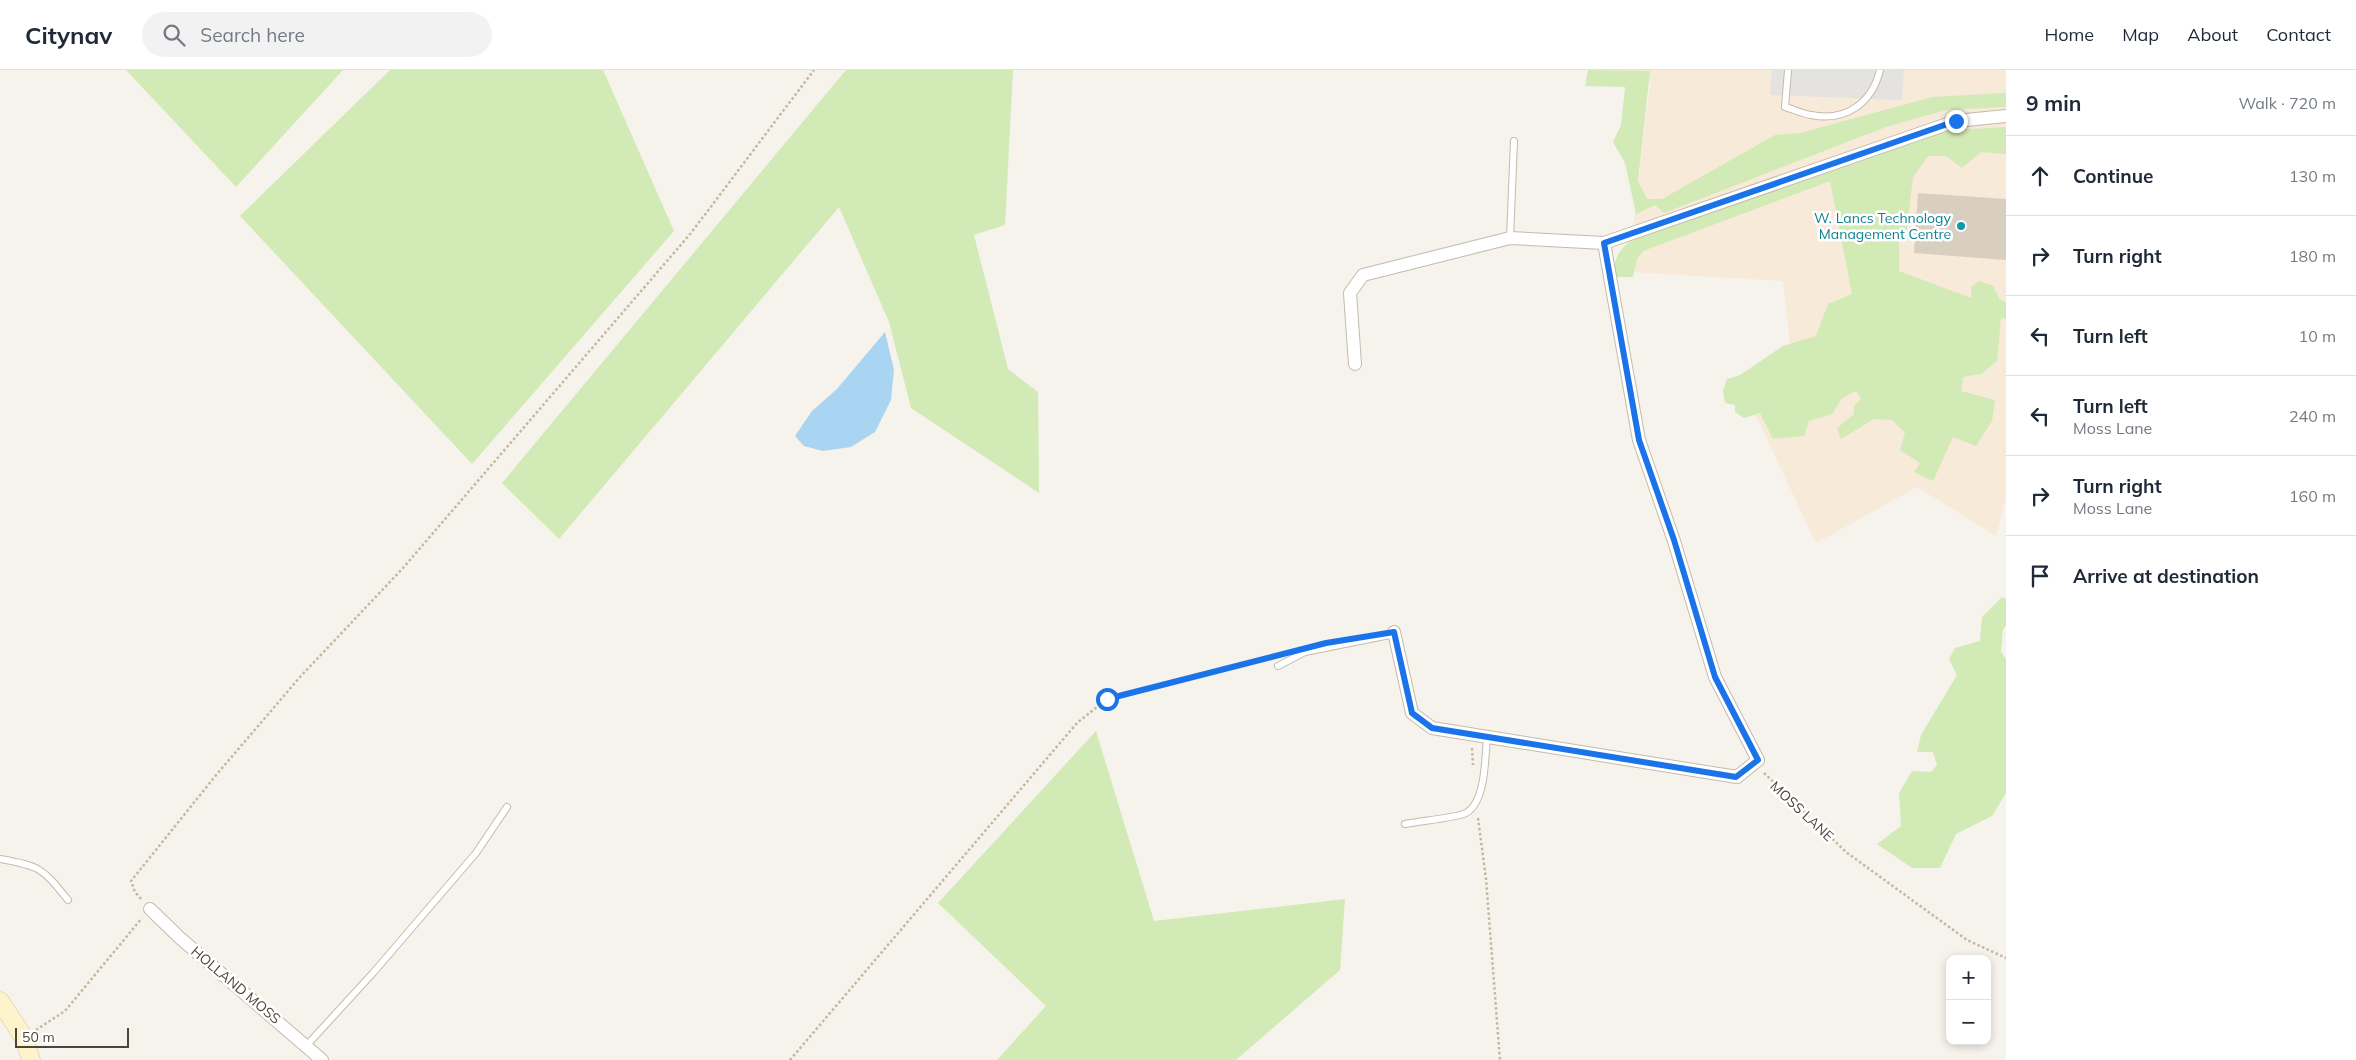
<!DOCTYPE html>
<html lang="en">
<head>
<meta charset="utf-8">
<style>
  :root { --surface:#fff; --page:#f2f2f3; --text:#1f2937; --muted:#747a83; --line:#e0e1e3 }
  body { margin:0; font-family:Mulish,sans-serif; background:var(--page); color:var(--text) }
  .controls { position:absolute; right:15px; bottom:15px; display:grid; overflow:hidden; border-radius:10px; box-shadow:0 2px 8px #0003 }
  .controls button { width:45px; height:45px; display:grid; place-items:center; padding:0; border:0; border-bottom:1px solid var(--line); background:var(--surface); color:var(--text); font:25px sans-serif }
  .scale { position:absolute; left:15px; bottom:12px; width:114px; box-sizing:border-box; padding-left:5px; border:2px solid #4b4439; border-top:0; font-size:14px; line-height:18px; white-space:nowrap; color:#4b4439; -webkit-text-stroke:4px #fff; paint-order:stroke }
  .stop { position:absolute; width:15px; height:15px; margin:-11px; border:4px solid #1a73e8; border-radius:50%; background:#fff }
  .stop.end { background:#1a73e8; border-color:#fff; box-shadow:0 1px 5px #0008 }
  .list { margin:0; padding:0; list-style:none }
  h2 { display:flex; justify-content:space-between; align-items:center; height:65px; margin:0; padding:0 20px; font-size:21px }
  h2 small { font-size:16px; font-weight:400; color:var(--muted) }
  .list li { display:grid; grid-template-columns:32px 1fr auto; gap:15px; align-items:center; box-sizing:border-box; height:80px; padding:0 20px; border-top:1px solid var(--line) }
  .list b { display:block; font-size:19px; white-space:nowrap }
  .list p { margin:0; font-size:16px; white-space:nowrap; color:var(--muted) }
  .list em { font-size:16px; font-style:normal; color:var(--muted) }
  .icon { flex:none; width:28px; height:28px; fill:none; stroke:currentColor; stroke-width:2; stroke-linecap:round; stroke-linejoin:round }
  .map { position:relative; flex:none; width:2006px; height:990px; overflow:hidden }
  header { display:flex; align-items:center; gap:30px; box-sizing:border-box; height:70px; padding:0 25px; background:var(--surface); border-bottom:1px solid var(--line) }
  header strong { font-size:24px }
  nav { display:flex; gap:28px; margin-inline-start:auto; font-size:18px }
  .search { width:350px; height:45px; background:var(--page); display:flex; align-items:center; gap:12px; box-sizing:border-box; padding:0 18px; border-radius:28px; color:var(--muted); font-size:19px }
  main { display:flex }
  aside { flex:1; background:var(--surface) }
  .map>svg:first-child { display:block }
  .commercial { fill:#f7ead8 }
  .green { fill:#d2eab5 }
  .parking { fill:#e5e3e0 }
  .water { fill:#a9d4f2 }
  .building { fill:#d8cfc1 }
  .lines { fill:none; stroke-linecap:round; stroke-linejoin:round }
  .lane-casing { stroke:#c2bbae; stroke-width:8 }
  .street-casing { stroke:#c2bbae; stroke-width:14 }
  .secondary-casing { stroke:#d6c79b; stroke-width:19 }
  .path { stroke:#c4b79f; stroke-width:2.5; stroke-dasharray:2.5 2.5; stroke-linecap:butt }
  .lane { stroke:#fff; stroke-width:6 }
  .street { stroke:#fff; stroke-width:12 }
  .secondary { stroke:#fff3cd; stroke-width:18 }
  .route { stroke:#1a73e8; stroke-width:6 }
  .culture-dot { fill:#0f9aa8; stroke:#fff; stroke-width:2 }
  .labels { text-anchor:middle; stroke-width:5; stroke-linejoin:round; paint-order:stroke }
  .culture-label { font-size:14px; fill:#0d838f; stroke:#fff; text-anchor:end }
  .street-label { font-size:14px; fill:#4b4439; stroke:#fff }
</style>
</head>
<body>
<header>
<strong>Citynav</strong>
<div class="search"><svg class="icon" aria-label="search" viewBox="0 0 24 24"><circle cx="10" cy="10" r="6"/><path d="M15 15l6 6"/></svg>Search here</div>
<nav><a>Home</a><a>Map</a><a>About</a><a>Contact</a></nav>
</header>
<main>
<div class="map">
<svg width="2006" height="990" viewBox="0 0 2006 990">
  <rect width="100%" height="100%" fill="#f6f3ec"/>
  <polygon class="commercial" points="1613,0 2006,0 2006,428 1996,466 1917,417 1816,473 1741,314 1790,276 1783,211 1628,202 1650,12"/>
  <g class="green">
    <polygon points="126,0 343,0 236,117"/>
    <polygon points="390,0 603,0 674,161 472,394 240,146"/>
    <polygon points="846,0 1013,0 1005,155 974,165 1008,299 1038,322 1039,423 911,338 889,252 839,137 559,469 502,413"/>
    <polygon points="1588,0 1650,1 1638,111 1647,129 1662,129 1775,65 1800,63 1932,27 2006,23 2006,37 1946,40 1886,57 1664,143 1655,135 1636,144 1625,93 1613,72 1621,55 1625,17 1585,16"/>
    <path d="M2006 57V84L1981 82 1962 98 1946 86H1928L1913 107 1906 166 1899 167V201L1971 228V217L1979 211 1993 216 2000 230 2006 232V249L2001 248 1997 291 1981 304 1963 307 1961 321 1995 330 1992 351 1976 376 1953 367 1933 411 1914 402 1920 393 1900 380 1905 363 1892 350 1874 349 1841 369 1837 358 1854 344V336L1861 329 1856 321 1842 328 1832 344 1809 351 1804 366 1773 369 1760 343 1744 348 1735 342V335L1725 333 1723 321 1727 309 1740 305 1783 276 1816 266 1828 234 1852 224 1830 111 1643 181 1637 189 1633 207H1613C1614 188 1619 177 1636 168L1919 62Z"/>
    <polygon points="2002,527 2006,529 2006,556 2003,559 2001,582 2006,589 2006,723 1992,746 1956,764 1940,798 1912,798 1877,774 1901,756 1899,723 1912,701 1931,702 1937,695 1933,682 1917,682 1921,665 1957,605 1949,589 1955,578 1980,571 1982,547"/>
    <polygon points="1096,661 1154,851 1345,829 1340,900 1236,990 997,990 1046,936 938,833"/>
  </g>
  <polygon class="parking" points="1772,0 1904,0 1902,30 1770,25"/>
  <polygon class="water" points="885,262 894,300 891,330 875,362 851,377 823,381 804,376 795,366 812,341 837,319"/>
  <polygon class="building" points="1918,123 2006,129 2006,190 1914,183"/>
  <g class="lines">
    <defs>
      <g id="lane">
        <path d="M1788 0 1785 37C1793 39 1802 44 1811 45 1846 52 1872 33 1880 0"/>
        <polyline points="1510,168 1514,71"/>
        <polyline points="1278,596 1305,582 1395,564"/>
        <path d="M1405 754C1419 751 1456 748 1466 743 1486 732 1485 687 1487 667"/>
        <path d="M0 789C41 796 43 799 68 830"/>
        <polyline points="307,975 373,903 476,783 507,737"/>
      </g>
      <g id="street">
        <polyline points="1355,294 1350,223 1363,205 1510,168 1604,173"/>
        <polyline points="1394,562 1412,643 1432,658 1737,707 1758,690 1715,607 1674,471 1639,370 1604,173 1956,51 2006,46"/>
        <polyline points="150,839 180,868 322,990"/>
      </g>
      <polyline id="secondary" points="0,931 24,968 31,990"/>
    </defs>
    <use href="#lane" class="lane-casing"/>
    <use href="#street" class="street-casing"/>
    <use href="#secondary" class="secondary-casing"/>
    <g class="path">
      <polyline points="1472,678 1473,695"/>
      <polyline points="1764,703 1846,782 1967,870 2006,888"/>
      <polyline points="1478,748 1486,809 1500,990"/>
      <polyline points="141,829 135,822 131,811 217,704 300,607 403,498 691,163 814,0"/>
      <polyline points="36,960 65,941 142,848"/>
      <polyline points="790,990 1077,653 1107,629 1273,586"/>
    </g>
    <use href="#lane" class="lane"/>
    <use href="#street" class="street"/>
    <use href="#secondary" class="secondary"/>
  </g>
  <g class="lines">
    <polyline class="route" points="1107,629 1326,573 1394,562 1412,643 1432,658 1736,707 1758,690 1715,607 1674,470 1639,370 1604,173 1956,51"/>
  </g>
  <circle class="culture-dot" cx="1961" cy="156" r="5"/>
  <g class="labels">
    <g class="culture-label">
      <text x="1951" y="153">W. Lancs Technology<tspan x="1951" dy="16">Management Centre</tspan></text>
    </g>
    <g class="street-label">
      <text transform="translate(1802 741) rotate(43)" y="5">MOSS LANE</text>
      <text transform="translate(236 915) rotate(40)" y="5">HOLLAND MOSS</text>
    </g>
  </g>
</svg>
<div class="controls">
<button>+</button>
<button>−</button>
</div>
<div class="scale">50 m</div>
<div class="stop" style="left:1107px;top:629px"></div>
<div class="stop end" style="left:1956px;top:51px"></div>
</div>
<aside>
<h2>9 min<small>Walk · 720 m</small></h2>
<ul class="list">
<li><svg class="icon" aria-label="ahead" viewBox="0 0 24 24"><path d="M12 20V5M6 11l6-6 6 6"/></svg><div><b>Continue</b></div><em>130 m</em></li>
<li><svg class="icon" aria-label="right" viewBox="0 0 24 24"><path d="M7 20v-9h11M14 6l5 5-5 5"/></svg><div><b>Turn right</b></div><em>180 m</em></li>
<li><svg class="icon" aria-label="left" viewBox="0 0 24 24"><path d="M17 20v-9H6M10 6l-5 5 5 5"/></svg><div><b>Turn left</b></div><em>10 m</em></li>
<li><svg class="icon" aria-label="left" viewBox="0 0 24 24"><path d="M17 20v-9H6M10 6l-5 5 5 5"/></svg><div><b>Turn left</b><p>Moss Lane</p></div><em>240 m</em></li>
<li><svg class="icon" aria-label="right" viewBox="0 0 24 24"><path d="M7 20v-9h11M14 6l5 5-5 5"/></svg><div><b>Turn right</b><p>Moss Lane</p></div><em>160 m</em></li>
<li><svg class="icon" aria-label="arrive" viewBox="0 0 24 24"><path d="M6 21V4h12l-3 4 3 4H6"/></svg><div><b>Arrive at destination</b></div></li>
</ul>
</aside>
</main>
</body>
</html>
